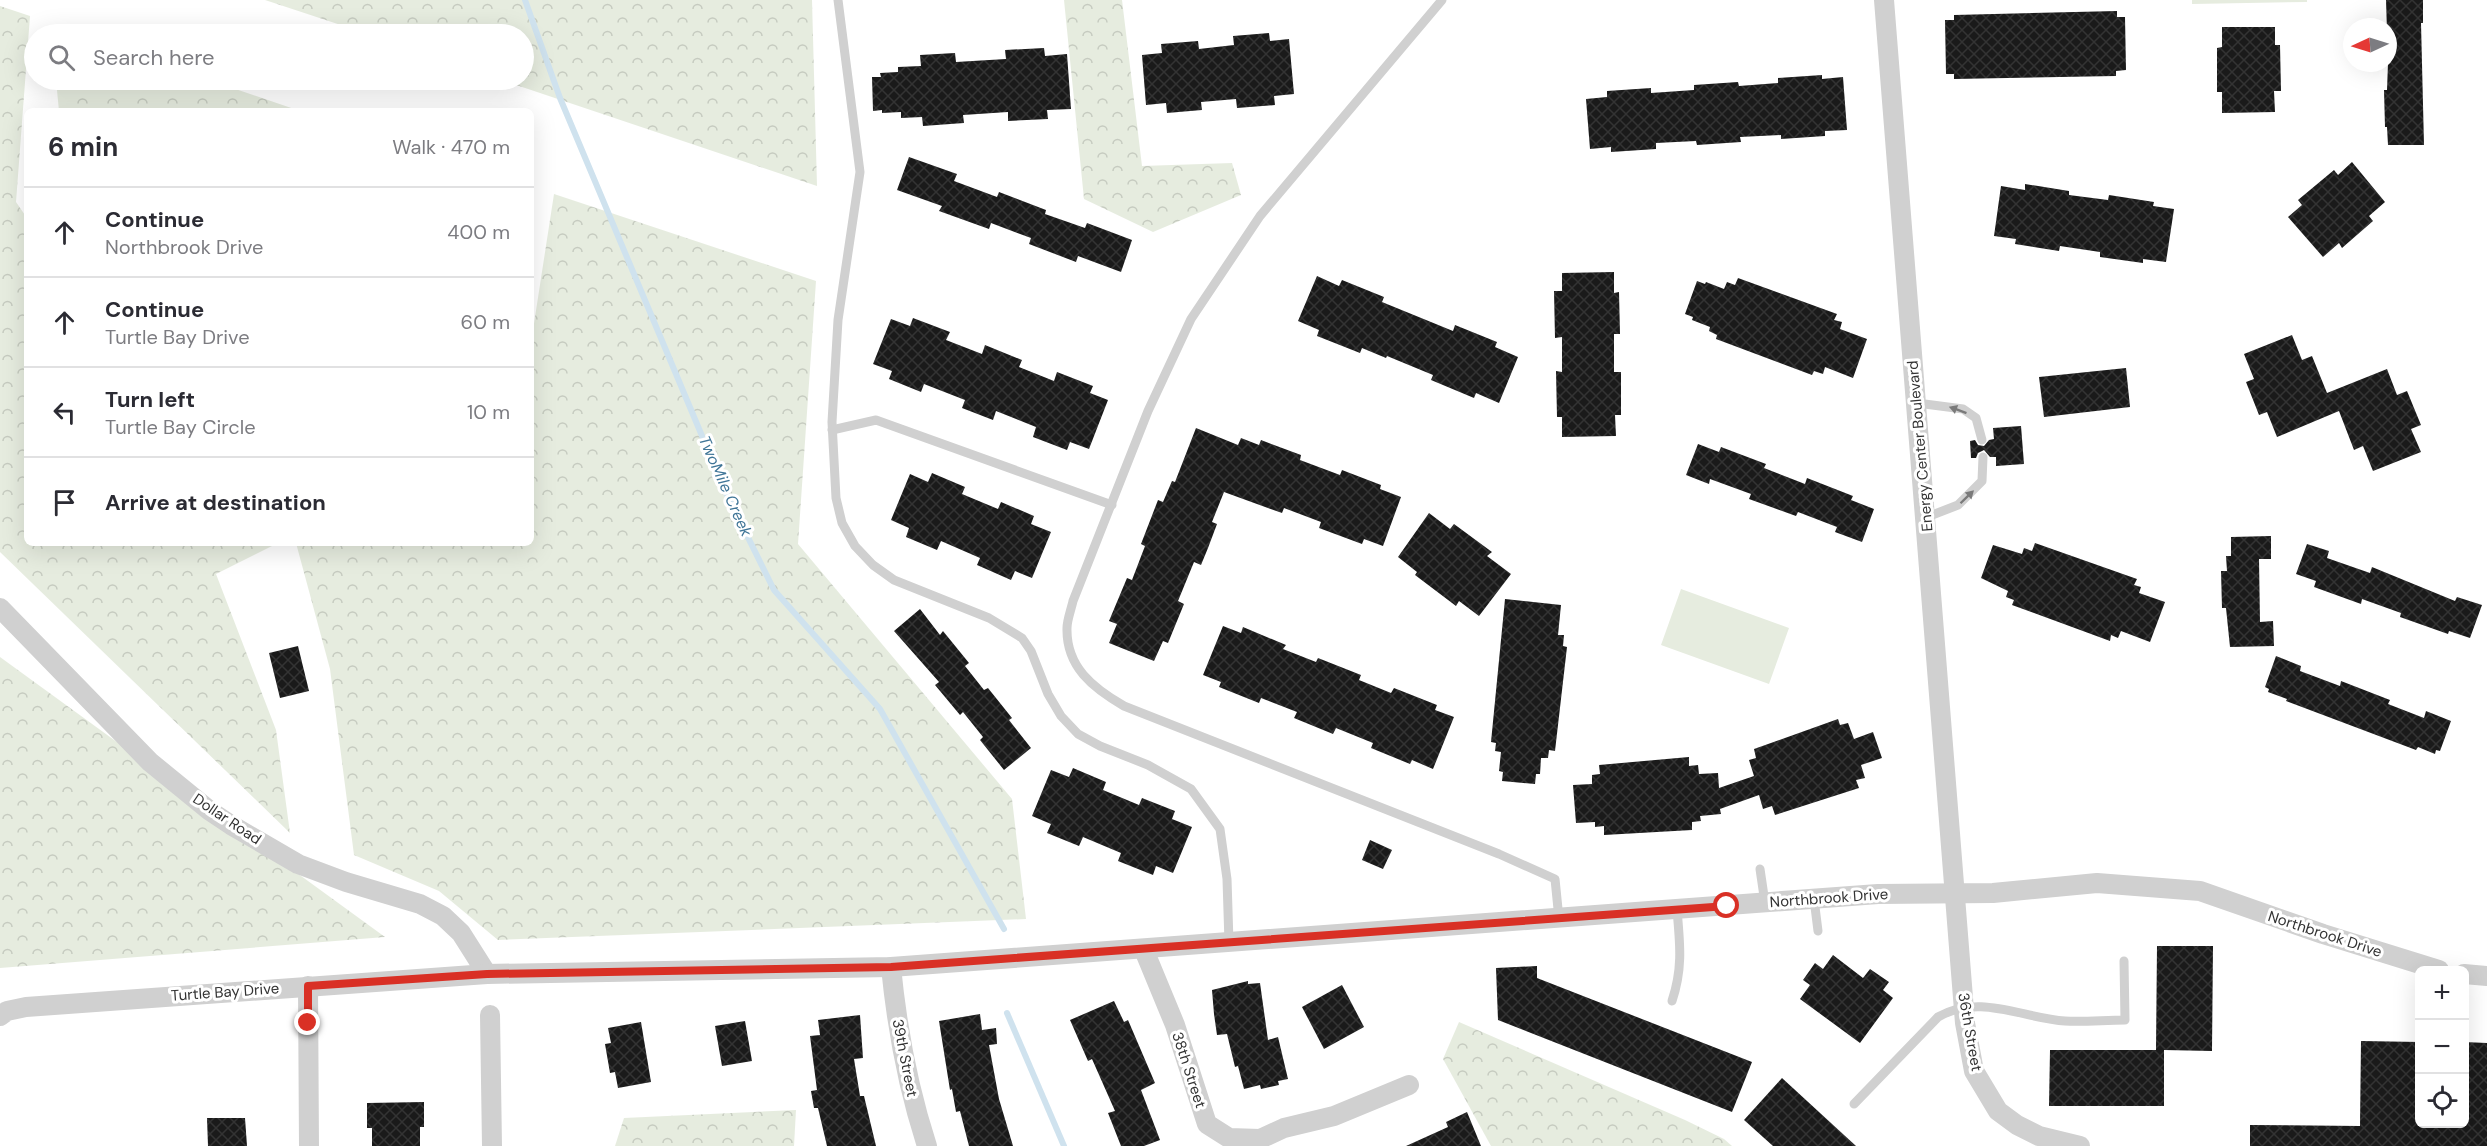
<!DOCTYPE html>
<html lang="en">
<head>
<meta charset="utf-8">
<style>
  :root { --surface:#fff; --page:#f2f2f3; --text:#2b2b33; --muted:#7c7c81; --line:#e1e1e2 }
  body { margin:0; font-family:"DM Sans",sans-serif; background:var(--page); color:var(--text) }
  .controls { position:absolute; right:18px; bottom:18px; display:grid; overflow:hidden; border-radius:9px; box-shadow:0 6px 24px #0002 }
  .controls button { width:54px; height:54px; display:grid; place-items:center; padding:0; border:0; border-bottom:2px solid var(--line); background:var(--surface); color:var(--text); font:30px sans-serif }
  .compass { position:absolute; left:2343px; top:18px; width:54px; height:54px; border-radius:50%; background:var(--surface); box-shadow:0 6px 24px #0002; rotate:266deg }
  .stop { position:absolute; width:18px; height:18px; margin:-14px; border:4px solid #d93025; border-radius:50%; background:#fff }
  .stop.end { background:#d93025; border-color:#fff; box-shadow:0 2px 6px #0008 }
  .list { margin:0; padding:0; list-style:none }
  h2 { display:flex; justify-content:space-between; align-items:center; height:78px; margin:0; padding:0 24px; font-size:26px }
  h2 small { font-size:20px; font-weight:400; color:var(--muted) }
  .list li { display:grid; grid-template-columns:39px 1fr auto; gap:18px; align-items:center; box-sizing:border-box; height:90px; padding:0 24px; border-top:2px solid var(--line) }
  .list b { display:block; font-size:22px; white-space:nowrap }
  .list p { margin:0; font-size:20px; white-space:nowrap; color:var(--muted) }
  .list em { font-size:20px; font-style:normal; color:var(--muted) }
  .icon { flex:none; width:33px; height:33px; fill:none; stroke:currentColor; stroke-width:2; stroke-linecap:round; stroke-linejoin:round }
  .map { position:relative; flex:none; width:2487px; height:1146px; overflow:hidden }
  .search { position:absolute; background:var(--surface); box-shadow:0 6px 24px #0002; left:24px; top:24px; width:510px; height:66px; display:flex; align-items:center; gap:15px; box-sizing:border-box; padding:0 21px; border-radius:33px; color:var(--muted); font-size:22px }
  .panel { position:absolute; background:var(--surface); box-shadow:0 6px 24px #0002; left:24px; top:108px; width:510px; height:438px; border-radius:9px }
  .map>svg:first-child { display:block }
  .forest { fill:url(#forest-crowns) }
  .pitch { fill:#e6ecdf }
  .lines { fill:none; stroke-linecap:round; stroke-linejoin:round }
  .stream { stroke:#cfe2ee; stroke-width:6 }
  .building { fill:url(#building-cross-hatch) }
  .lane { stroke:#d0d0d0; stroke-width:9 }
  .street { stroke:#d0d0d0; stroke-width:20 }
  .oneway { fill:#7a7a7a }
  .route { stroke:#d93025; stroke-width:8 }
  .labels { text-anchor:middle; stroke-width:6; stroke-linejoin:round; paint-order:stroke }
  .street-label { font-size:15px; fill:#333; stroke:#fff }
  .water-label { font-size:16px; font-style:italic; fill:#3f7597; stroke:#fff }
</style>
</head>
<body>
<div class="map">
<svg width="2487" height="1146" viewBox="0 0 2487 1146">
  <defs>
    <pattern id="forest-crowns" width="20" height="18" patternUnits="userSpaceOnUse" patternTransform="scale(1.5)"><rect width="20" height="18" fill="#e6ecdf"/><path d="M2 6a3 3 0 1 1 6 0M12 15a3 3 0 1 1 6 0" fill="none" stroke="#c6cbc0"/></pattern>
    <pattern id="building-cross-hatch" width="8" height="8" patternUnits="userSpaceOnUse" patternTransform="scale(1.5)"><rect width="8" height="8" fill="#1a1a1a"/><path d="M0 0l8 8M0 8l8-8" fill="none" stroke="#333"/></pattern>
  </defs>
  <rect width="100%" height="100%" fill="#fff"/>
  <g class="forest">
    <polygon points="265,0 812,0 817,186 501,80 524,80 524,34 368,34"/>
    <polygon points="1064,0 1122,0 1142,166 1232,163 1241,195 1153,232 1084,199"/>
    <polygon points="0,6 30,16 16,202 27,218 27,543 278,543 216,574 276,730 290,833 0,552"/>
    <polygon points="56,80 209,80 300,111 59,111"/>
    <polygon points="554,194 816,281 798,544 1012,799 1026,919 498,940 439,891 354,855 330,669 296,543 531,543 531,330 533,330"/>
    <polygon points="0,657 385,937 0,968"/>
    <polygon points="1459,1022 1685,1120 1724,1139 1732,1146 1491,1146 1443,1059"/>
    <polygon points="796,1110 794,1146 615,1146 624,1118"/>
  </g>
  <g class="pitch">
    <polygon points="2192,0 2307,0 2307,2 2192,4"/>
    <polygon points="1681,589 1789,628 1769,684 1661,645"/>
  </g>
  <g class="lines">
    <g class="stream">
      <polyline points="525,0 560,98 726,493 774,590 880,709 1004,929"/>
      <polyline points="1007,1013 1064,1146"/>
    </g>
  </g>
  <g class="building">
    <polygon points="2386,0 2423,0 2423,23 2421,23 2424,145 2388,145 2387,127 2385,127 2384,90 2387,90 2388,63"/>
    <polygon points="2117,11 2117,17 2125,17 2126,70 2116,71 2116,76 1954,79 1954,74 1946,74 1945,20 1954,20 1954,15"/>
    <polygon points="2222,27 2275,27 2275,45 2280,45 2281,91 2274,91 2275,112 2222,113 2222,92 2217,92 2217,48 2222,47"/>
    <polygon points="1269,33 1270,41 1289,39 1294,94 1274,96 1275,105 1237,108 1236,99 1201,102 1202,110 1167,113 1166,103 1146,105 1142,55 1162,53 1161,44 1198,41 1199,49 1234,45 1233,36"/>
    <polygon points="1044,48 1045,56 1067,54 1071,109 1047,110 1048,119 1008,121 1008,112 963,115 964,123 923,126 922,117 901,118 901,112 882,113 882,110 873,111 872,77 881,77 880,73 898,72 898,67 921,66 920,55 955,53 956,62 1006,59 1005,50"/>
    <polygon points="1822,75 1822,79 1843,77 1847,130 1825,131 1825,136 1781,139 1781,135 1740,137 1741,142 1697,145 1696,141 1656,143 1656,149 1611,152 1611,147 1590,149 1586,99 1607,97 1607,91 1651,88 1651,93 1694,90 1694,85 1738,82 1739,86 1778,83 1778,78"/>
    <polygon points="909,157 957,174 954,181 997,197 999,192 1046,210 1045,214 1085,228 1087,223 1132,240 1121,272 1078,256 1076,262 1029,244 1031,238 991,223 989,229 939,211 942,206 897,190"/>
    <polygon points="2352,162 2385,202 2369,216 2373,221 2342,248 2339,243 2323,257 2288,217 2302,205 2298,200 2334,170 2338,175"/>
    <polygon points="2025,184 2069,191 2069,195 2108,200 2109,195 2154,202 2153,206 2174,209 2166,262 2143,259 2143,263 2100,257 2100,252 2060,246 2059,251 2015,244 2016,239 1994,236 2001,186 2025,190"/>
    <polygon points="1614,272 1614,293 1619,292 1620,334 1614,334 1614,372 1621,372 1621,415 1615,415 1616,436 1562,437 1562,417 1557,417 1556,371 1562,372 1562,337 1555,338 1554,291 1562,291 1562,273"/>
    <polygon points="1317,276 1339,286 1342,280 1384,297 1382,302 1453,331 1455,325 1497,342 1495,347 1518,357 1499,403 1476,393 1474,398 1431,380 1433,375 1387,356 1386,358 1362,348 1360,353 1317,336 1319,330 1298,321"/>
    <polygon points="1738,278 1837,314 1834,320 1842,322 1840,329 1867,339 1853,378 1825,367 1823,374 1814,371 1812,375 1716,339 1717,335 1709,331 1710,327 1692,320 1693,317 1685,314 1697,281 1705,284 1706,282 1724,289 1727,282 1735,285"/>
    <polygon points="913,318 950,332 946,340 982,354 985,345 1022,360 1019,367 1054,381 1057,372 1093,386 1090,393 1108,400 1089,449 1070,442 1067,450 1033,437 1036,427 996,411 993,420 962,408 965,400 924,384 921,392 889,379 892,371 873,364 891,319 910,326"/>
    <polygon points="2292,335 2302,360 2312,356 2327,393 2387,369 2397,395 2407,391 2421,425 2411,429 2421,452 2373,471 2363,446 2354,450 2339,411 2277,437 2267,412 2259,415 2246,382 2254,379 2244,354"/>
    <polygon points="2126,368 2130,407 2044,417 2039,377"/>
    <polygon points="2021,426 2024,464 1996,466 1996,457 1990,457 1984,450 1978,453 1976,458 1971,458 1970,441 1975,440 1978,445 1984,446 1989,440 1994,439 1993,428"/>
    <polygon points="1196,428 1238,445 1241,438 1259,445 1261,440 1301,455 1300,460 1340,475 1342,470 1381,485 1380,489 1401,497 1383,546 1364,539 1362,544 1319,528 1321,522 1284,508 1282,513 1224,492 1212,522 1217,524 1208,548 1201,565 1194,562 1178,601 1184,604 1168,643 1163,641 1154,661 1109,643 1117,624 1109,621 1127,578 1132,580 1145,546 1141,544 1158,500 1163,502 1172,481 1175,482"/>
    <polygon points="1698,444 1719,452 1721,447 1766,464 1764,468 1805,484 1807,478 1853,496 1851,500 1874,509 1862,542 1835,532 1837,527 1798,512 1796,516 1749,499 1751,494 1710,479 1709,484 1686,475"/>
    <polygon points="932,473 965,487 962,494 998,509 1001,502 1034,516 1031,524 1051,532 1032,578 1015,571 1011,580 977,565 980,558 941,541 937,550 906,537 909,528 891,520 910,474 928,482"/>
    <polygon points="1429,513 1450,529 1454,524 1492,552 1487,556 1511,574 1479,616 1459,601 1456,606 1415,575 1417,572 1398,557"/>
    <polygon points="2271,536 2271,559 2259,559 2260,622 2273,621 2274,646 2230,647 2226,608 2222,608 2221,571 2227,571 2226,556 2231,556 2231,537"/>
    <polygon points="2035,543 2137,579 2134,585 2141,587 2139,593 2165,602 2150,642 2121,631 2118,638 2111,635 2110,641 2012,605 2014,600 2006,597 2008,591 1981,578 1993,545 2022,554 2024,548 2032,551"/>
    <polygon points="2307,544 2329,551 2327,558 2370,573 2372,567 2455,601 2457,597 2482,605 2470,638 2449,631 2448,634 2400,617 2401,613 2362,599 2361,604 2314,587 2316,581 2296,574"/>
    <polygon points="1505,599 1561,605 1558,635 1564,635 1563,646 1567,647 1555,751 1549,750 1548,758 1541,758 1540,774 1536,774 1535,784 1502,781 1503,772 1499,771 1501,752 1495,751 1496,743 1491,742"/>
    <polygon points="920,609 940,635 943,631 969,663 965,666 984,690 988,688 1012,718 1009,720 1031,748 1004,770 980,740 983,737 963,712 960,715 935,685 939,682 894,631"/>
    <polygon points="1223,626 1241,633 1243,627 1286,645 1283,649 1316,662 1318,658 1361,675 1359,680 1391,693 1394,688 1437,705 1435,710 1454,717 1433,769 1412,760 1410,764 1371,748 1373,743 1336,728 1333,734 1294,718 1297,712 1261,698 1259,703 1219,687 1221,682 1203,675"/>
    <polygon points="298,646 309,691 280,698 269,653"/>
    <polygon points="2276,656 2301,666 2300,671 2340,686 2341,681 2390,700 2388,704 2424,718 2426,711 2451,721 2440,751 2436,750 2435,754 2418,747 2416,750 2286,701 2287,699 2268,692 2269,689 2265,687"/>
    <polygon points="1838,719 1840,725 1848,723 1854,739 1873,732 1882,758 1861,765 1865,778 1856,780 1859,788 1775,815 1772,806 1763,809 1759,795 1720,809 1721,814 1700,816 1701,821 1692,822 1692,830 1604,835 1604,826 1595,827 1595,822 1576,823 1573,785 1592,784 1592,775 1600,774 1599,765 1689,757 1689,766 1698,765 1699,774 1718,773 1719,788 1754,776 1749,760 1756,758 1754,749"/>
    <polygon points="1073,768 1106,782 1103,790 1139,805 1142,798 1175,811 1172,819 1192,827 1173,873 1156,866 1153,875 1118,861 1121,853 1083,837 1079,846 1047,833 1051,824 1032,816 1051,770 1069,777"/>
    <polygon points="1370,840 1392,850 1383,869 1362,860"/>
    <polygon points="2157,946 2213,946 2212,1051 2164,1050 2164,1106 2049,1106 2050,1050 2156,1050"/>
    <polygon points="1833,955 1863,978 1870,969 1889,982 1883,990 1893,998 1860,1043 1800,999 1810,985 1803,980 1815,963 1823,969"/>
    <polygon points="1537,966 1537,978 1752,1062 1732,1112 1498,1020 1496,968"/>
    <polygon points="1248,981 1248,984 1260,983 1268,1040 1278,1037 1288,1079 1278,1081 1279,1085 1261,1089 1260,1085 1244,1089 1238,1066 1235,1067 1227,1034 1217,1035 1214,1014 1212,990"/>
    <polygon points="1342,985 1364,1027 1324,1049 1302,1007"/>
    <polygon points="1114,1001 1124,1022 1128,1020 1155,1083 1141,1090 1160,1140 1144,1146 1121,1146 1108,1113 1115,1111 1092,1059 1088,1061 1070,1020"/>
    <polygon points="980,1014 982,1030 996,1028 997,1044 989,1045 999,1099 1013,1146 969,1146 960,1111 956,1112 952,1089 950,1090 939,1021"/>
    <polygon points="860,1015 863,1058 854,1059 860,1096 864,1096 876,1146 827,1146 818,1108 814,1108 811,1091 817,1090 810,1036 820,1035 818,1020"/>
    <polygon points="745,1021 752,1061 722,1066 715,1026"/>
    <polygon points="641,1022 651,1082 618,1088 615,1072 610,1073 605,1044 611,1043 608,1028"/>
    <polygon points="2361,1041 2420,1042 2420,1124 2464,1124 2464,1042 2487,1043 2487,1146 2250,1146 2250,1125 2360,1126"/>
    <polygon points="1782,1078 1856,1146 1773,1146 1744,1120"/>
    <polygon points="424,1102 424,1127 420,1127 420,1146 372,1146 372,1128 367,1128 367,1103"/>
    <polygon points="1467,1112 1481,1146 1406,1146 1448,1127 1446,1122"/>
    <polygon points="207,1118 245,1118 247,1146 208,1146"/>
  </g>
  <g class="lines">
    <g class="lane">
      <polyline points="838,0 860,172 838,320 832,422 836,498 842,523 855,546 873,565 894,580 989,618 1022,638 1031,651 1048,694 1061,716 1078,734 1100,746 1148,765 1191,789 1220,829 1227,879 1229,943"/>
      <path d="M1442 0 1260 216 1191 319 1148 411 1073 601C1071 610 1067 620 1067 628 1066 667 1093 688 1124 706L1499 854 1555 879 1559 919"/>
      <polyline points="1917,403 1963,409 1976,418 1982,440"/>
      <polyline points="832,430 876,420 1112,505"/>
      <polyline points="1927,517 1958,505 1982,481 1983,457"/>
      <polyline points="1760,869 1765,903"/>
      <polyline points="1814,899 1818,931"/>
      <path d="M1672 1001C1683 968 1680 944 1677 910"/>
      <path d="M1854 1104 1938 1017C1979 993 2022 1018 2065 1021 2085 1022 2105 1020 2125 1020L2124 961"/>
    </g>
    <g class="street">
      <polyline points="1884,0 1965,1023 1974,1071 1998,1111 2017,1125 2039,1136 2080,1146"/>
      <polyline points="0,608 150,762 210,811 231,825 298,864 346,882 420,904 443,916 461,933 487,974"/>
      <polyline points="1144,950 1175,1025 1207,1124 1229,1138 1260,1139 1284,1128 1334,1116 1409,1085"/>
      <path d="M891 967C897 1028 908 1088 927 1146"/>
      <polyline points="2464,974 2487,976"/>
      <polyline points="308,986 309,1146"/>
      <polyline points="490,1015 492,1146"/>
      <polyline points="0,1016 7,1011 26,1007 487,974 891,967 1878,894 1993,893 2097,883 2200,891 2323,934 2439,970"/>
    </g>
  </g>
  <defs><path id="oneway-solid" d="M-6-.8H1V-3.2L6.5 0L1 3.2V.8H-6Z" transform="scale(1.5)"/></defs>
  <g class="oneway">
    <use href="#oneway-solid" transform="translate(1958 410) rotate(-160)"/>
    <use href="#oneway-solid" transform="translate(1967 497) rotate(-44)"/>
  </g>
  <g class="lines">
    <polyline class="route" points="308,1023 308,986 487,974 891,967 1727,906"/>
  </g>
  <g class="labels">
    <g class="street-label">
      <text transform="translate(1920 446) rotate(-95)" y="5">Energy Center Boulevard</text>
      <text transform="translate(227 819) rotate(34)" y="5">Dollar Road</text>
      <text transform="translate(1829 898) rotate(-4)" y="5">Northbrook Drive</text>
      <text transform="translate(2325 934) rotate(18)" y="5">Northbrook Drive</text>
      <text transform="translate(225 992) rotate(-4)" y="5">Turtle Bay Drive</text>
      <text transform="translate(1970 1032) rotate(80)" y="5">36th Street</text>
      <text transform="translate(905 1058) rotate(79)" y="5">39th Street</text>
      <text transform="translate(1189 1070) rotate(72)" y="5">38th Street</text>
    </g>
    <g class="water-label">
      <text transform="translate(726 486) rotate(66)" y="6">TwoMile Creek</text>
    </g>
  </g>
</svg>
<div class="controls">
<button>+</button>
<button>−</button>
<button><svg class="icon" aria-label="locate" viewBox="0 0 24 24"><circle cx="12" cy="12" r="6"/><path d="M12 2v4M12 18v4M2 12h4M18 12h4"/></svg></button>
</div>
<svg class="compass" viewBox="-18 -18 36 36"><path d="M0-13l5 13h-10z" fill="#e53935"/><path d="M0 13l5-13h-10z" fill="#7c7c81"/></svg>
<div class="stop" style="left:1727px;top:906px"></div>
<div class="stop end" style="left:308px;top:1023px"></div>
<div class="search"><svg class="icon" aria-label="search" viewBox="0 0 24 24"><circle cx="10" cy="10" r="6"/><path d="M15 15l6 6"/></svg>Search here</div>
<section class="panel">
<h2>6 min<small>Walk · 470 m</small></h2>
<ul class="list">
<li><svg class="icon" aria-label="ahead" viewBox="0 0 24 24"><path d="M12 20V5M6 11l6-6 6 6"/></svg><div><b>Continue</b><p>Northbrook Drive</p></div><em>400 m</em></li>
<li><svg class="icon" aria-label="ahead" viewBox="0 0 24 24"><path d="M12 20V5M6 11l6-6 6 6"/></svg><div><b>Continue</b><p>Turtle Bay Drive</p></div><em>60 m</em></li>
<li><svg class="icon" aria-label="left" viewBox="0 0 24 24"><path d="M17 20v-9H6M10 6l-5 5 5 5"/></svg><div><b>Turn left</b><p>Turtle Bay Circle</p></div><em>10 m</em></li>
<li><svg class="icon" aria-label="arrive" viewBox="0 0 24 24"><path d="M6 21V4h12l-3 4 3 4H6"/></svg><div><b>Arrive at destination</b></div></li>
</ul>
</section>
</div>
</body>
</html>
